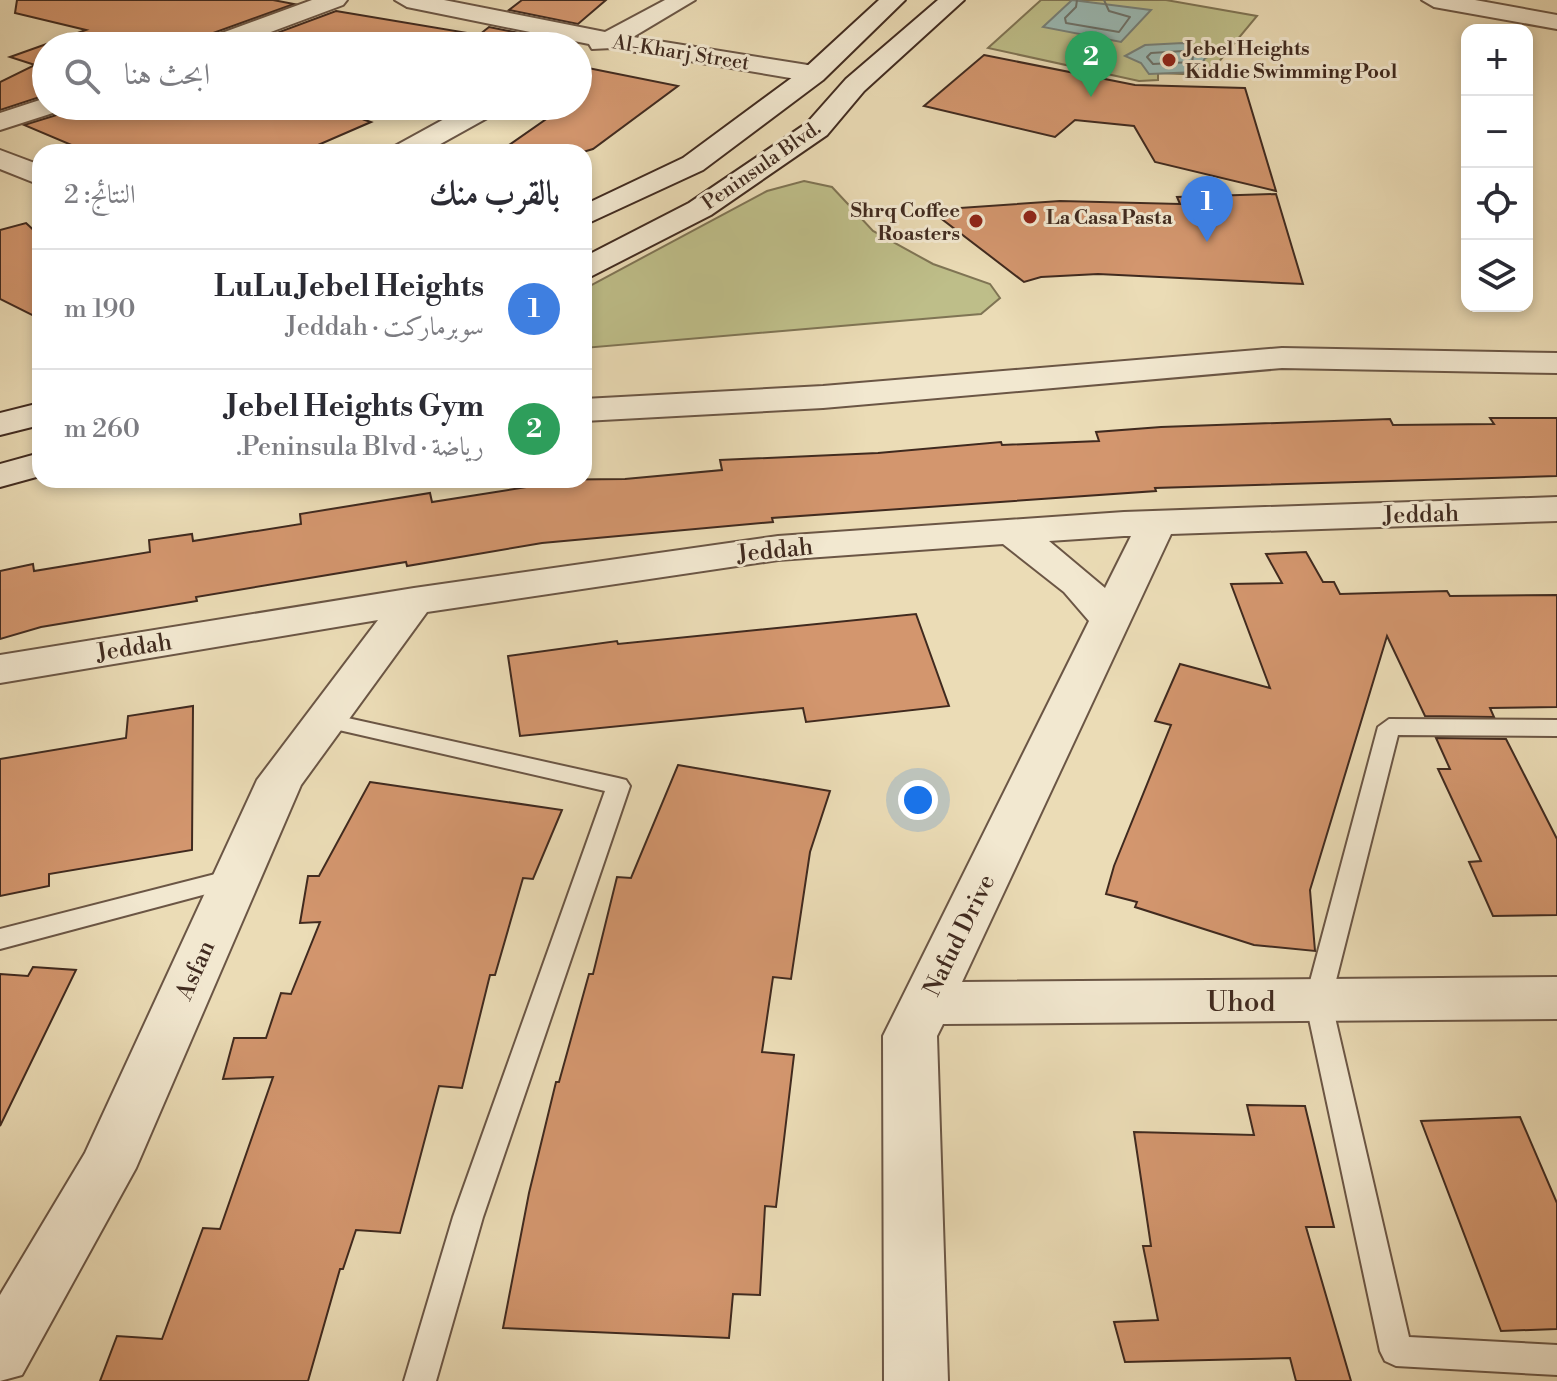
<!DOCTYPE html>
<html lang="ar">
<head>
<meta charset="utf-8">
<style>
  :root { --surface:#fff; --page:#f7f7f7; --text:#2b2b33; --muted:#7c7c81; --line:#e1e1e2; --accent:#0f766e }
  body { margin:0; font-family:"Libre Bodoni",Amiri,serif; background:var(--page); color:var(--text); direction:rtl }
  .controls { position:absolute; right:24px; top:24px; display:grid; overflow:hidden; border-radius:16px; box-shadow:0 4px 12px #0003 }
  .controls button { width:72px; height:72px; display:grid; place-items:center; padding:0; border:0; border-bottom:2px solid var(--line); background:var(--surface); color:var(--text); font:40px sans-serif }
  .you { position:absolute; left:918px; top:800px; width:28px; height:28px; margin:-20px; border:6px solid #fff; border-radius:50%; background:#1a73e8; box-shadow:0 0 0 12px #1a73e833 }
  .badge { display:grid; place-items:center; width:52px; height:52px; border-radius:50%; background:var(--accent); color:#fff; font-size:26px; font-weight:700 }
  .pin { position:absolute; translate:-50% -66px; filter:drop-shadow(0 2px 4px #0008) }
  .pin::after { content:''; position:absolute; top:42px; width:28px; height:24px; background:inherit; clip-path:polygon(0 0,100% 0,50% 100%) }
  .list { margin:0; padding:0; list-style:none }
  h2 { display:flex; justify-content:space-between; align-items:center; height:104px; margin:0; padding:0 32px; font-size:34px }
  h2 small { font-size:26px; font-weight:400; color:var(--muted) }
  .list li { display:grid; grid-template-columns:52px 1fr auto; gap:24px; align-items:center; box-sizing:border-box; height:120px; padding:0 32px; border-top:2px solid var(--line) }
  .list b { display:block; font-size:30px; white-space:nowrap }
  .list p { margin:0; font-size:26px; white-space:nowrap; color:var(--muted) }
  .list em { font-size:26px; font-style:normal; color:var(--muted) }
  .icon { flex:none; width:44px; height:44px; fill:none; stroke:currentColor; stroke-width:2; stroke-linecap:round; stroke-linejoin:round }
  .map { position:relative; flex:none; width:1557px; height:1381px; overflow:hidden; direction:ltr }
  .search { position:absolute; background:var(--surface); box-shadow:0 4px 12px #0003; left:32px; top:32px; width:560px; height:88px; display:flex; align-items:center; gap:20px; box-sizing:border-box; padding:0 28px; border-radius:44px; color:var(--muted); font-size:30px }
  .panel { position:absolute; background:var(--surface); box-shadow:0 4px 12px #0003; left:32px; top:144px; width:560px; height:344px; border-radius:24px; direction:rtl }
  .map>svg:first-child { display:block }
  .green { fill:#bebe89; stroke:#7f7454; stroke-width:2 }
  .water { fill:#9abab5; stroke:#768079; stroke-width:2 }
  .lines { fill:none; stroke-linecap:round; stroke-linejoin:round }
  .shore { stroke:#6d726a; stroke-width:2 }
  .building { fill:#d3966e; stroke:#402a1f; stroke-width:2 }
  .service-casing { stroke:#6b5645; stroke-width:4 }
  .minor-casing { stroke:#6b5645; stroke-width:4 }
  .secondary-casing { stroke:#402a1f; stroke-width:4 }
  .service { fill:#f2e8d0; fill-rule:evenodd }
  .minor { fill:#f2e8d0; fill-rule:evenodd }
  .secondary { fill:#f2e8d0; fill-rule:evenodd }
  .poi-dot { fill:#8f2418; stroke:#f2e8d0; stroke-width:3 }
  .labels { text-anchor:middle; stroke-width:6; stroke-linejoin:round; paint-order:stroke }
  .far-poi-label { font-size:20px; font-weight:bold; fill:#402a1f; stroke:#f2e8d0; text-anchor:start }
  .far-street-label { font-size:20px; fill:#402a1f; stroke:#f2e8d0 }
  .street-label { font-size:24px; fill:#402a1f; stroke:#f2e8d0 }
  .near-street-label { font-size:28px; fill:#402a1f; stroke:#f2e8d0 }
</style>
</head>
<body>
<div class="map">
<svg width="1557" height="1381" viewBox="0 0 1557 1381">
  <rect width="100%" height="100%" fill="#ebdcb6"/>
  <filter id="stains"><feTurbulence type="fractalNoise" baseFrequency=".0025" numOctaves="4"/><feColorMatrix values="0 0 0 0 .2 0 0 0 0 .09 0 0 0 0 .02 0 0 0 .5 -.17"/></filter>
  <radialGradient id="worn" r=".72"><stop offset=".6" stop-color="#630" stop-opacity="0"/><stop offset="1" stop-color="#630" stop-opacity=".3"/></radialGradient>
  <g class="green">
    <polygon points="1041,0 1166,0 1257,16 1208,75 1158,73 1158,80 1139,81 988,48"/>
    <polygon points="804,181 832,187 873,231 933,264 990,284 1000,298 981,314 584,348 584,289 767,191"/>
  </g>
  <g class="water">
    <polygon points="1072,0 1151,10 1121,42 1043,27"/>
    <polygon points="1183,43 1216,54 1205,58 1198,72 1149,74 1141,63 1125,56 1145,45"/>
  </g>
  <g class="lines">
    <g class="shore">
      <polyline points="1077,0 1076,7 1065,18 1066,23 1119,32 1130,17 1109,11 1104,0"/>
      <polygon points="1183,51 1193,56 1192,62 1153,64 1147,57 1151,53"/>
    </g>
  </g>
  <g class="building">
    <polygon points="17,0 273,0 294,4 199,38 193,46 46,46 46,95 0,110 0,82 35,65 10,57 86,30 15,13"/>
    <polygon points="522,0 606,0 578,24 509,10"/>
    <polygon points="336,11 479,35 489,27 559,41 553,46 242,46"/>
    <polygon points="984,55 1135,85 1245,88 1276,191 1155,162 1134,126 1075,120 1055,137 924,106"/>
    <polygon points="578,66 678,86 593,149 583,152 499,152 565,106 578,106"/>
    <polygon points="63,106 396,106 365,120 371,122 302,152 88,152 24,125 57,115"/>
    <polygon points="1276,194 1303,284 1098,274 1041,277 1024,282 930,210 1060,201 1180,204 1177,197"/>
    <polygon points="26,223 40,236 40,319 0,299 0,230"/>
    <polygon points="1490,418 1557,418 1557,476 1155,488 1156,491 772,518 773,522 542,543 407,566 406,562 196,597 197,601 41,627 0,639 0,571 33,564 34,571 150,552 149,540 192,534 193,541 301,524 300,514 430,493 432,502 527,487 526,480 625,479 722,470 720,460 878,453 1001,442 1002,445 1099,441 1096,432 1161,427 1390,419 1393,425 1494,424"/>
    <polygon points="1306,552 1323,582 1334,582 1340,594 1447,591 1450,596 1557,595 1557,707 1490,708 1494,717 1425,716 1387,636 1310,890 1315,951 1254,945 1135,907 1137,902 1106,894 1114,866 1171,725 1155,721 1180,664 1270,688 1231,584 1282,583 1266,554"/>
    <polygon points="916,614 949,706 806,722 803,708 520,736 508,656 617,641 618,644"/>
    <polygon points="193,706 192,850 49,874 49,886 0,896 0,759 126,738 128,716"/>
    <polygon points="1436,738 1506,739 1557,839 1557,915 1493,916 1469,862 1481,861 1438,769 1450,769"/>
    <polygon points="678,765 830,791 810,852 791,979 773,977 762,1052 794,1055 776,1207 765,1206 760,1295 733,1294 729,1338 503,1328 529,1193 556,1082 559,1082 589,974 593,974 617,877 631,878"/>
    <polygon points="370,782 562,810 533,879 523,878 495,975 490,975 462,1088 439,1086 400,1233 356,1230 343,1269 340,1269 308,1381 100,1381 117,1336 162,1339 203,1228 220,1229 273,1077 223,1079 234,1038 266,1038 281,993 291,994 320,922 300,923 308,876 319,876"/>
    <polygon points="33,967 76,970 0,1126 0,974 28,976"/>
    <polygon points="1247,1105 1305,1106 1334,1227 1306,1227 1351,1381 1296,1381 1290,1358 1125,1362 1114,1322 1158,1320 1143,1246 1151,1246 1134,1132 1254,1135"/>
    <polygon points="1520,1117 1557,1203 1557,1329 1501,1331 1421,1121"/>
  </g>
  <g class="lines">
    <defs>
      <g id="service">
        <polygon points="325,713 618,778 626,780 630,786 483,1217 436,1381 404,1381 453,1217 605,791 317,725 314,720"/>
        <polygon points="1389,719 1557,720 1557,736 1398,735 1331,1000 1409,1337 1557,1345 1557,1375 1396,1366 1385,1361 1380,1351 1305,1000 1378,727"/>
        <polygon points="235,869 244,872 247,878 244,884 0,949 0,929"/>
      </g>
      <g id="minor">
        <polygon points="312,0 347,0 343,5 233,46 196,46 200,41"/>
        <polygon points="395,0 444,0 605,32 665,0 695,0 633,37 814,66 827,74 814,82 612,48 592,49 589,44 407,7"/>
        <polygon points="1422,0 1475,0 1557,15 1557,29 1434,7"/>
        <polygon points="46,98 46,106 60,106 56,112 0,130 0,113"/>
        <polygon points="468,106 502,106 498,112 426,152 391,152 395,146"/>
        <polygon points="0,150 40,165 40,185 0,169"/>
        <polygon points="1282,348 1557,353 1557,373 1282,368 823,408 584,421 584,399 823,386"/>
        <path d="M1557 497V521L1171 534 962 982 1557 977V1019L943 1024 937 1036 948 1381H884L883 1036 1089 621 1064 592 1003 544 778 560 427 612 301 785 136 1168 22 1375 0 1381V1295L85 1153 257 780 378 620 0 683V655L414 588 778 536 1124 512ZM1131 536 1105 588 1049 541 1124 536Z"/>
      </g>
      <g id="secondary">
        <polygon points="879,0 905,0 823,80 703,170 584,225 584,205 683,158 805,68"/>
        <polygon points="938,0 964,0 864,91 827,135 711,215 584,280 584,257 689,203 807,123 846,79"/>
        <polygon points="40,403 40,425 0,435 0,413"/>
        <polygon points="40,453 40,476 0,487 0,464"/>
      </g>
    </defs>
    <use href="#service" class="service-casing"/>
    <use href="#minor" class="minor-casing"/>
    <use href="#secondary" class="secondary-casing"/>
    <use href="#service" class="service"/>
    <use href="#minor" class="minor"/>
    <use href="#secondary" class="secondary"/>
  </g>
  <g class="poi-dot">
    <circle cx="1169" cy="60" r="8"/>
    <circle cx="1030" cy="217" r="8"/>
    <circle cx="976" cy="221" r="8"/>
  </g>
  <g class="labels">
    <g class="far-poi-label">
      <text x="1185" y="55">Jebel Heights<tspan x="1185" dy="23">Kiddie Swimming Pool</tspan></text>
      <text x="960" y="217" text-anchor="end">Shrq Coffee<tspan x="960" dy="23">Roasters</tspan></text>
      <text x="1046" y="224">La Casa Pasta</text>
    </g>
    <g class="far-street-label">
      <text transform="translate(681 52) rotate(9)" y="7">Al-Kharj Street</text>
      <text transform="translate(761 165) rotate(-35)" y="7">Peninsula Blvd.</text>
    </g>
    <g class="street-label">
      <text transform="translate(1421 514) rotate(-2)" y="8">Jeddah</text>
      <text transform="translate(775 550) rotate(-6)" y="8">Jeddah</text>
      <text transform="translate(134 647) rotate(-9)" y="8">Jeddah</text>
      <text transform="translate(959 935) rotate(-64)" y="8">Nafud Drive</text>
      <text transform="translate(195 970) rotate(-66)" y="8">Asfan</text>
    </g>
    <g class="near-street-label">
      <text x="1241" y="1011">Uhod</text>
    </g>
  </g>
  <rect width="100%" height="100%" filter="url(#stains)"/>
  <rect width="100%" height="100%" fill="url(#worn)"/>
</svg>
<div class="controls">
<button>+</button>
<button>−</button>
<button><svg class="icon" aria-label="locate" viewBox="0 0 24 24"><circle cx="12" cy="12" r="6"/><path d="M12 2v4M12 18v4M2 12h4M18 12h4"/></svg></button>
<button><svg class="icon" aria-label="layers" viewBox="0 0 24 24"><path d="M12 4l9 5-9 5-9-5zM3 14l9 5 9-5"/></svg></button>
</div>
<div class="you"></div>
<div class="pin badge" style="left:1207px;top:242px;background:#3f7fe0">1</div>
<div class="pin badge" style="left:1091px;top:97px;background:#2e9e5b">2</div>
<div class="search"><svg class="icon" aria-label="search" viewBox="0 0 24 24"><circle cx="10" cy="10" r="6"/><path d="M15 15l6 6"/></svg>ابحث هنا</div>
<section class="panel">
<h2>بالقرب منك<small>النتائج: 2</small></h2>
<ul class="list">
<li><span class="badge" style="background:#3f7fe0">1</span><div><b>LuLu Jebel Heights</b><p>سوبرماركت · Jeddah</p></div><em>190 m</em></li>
<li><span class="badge" style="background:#2e9e5b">2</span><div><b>Jebel Heights Gym</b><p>رياضة · Peninsula Blvd.</p></div><em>260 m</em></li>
</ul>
</section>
</div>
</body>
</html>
